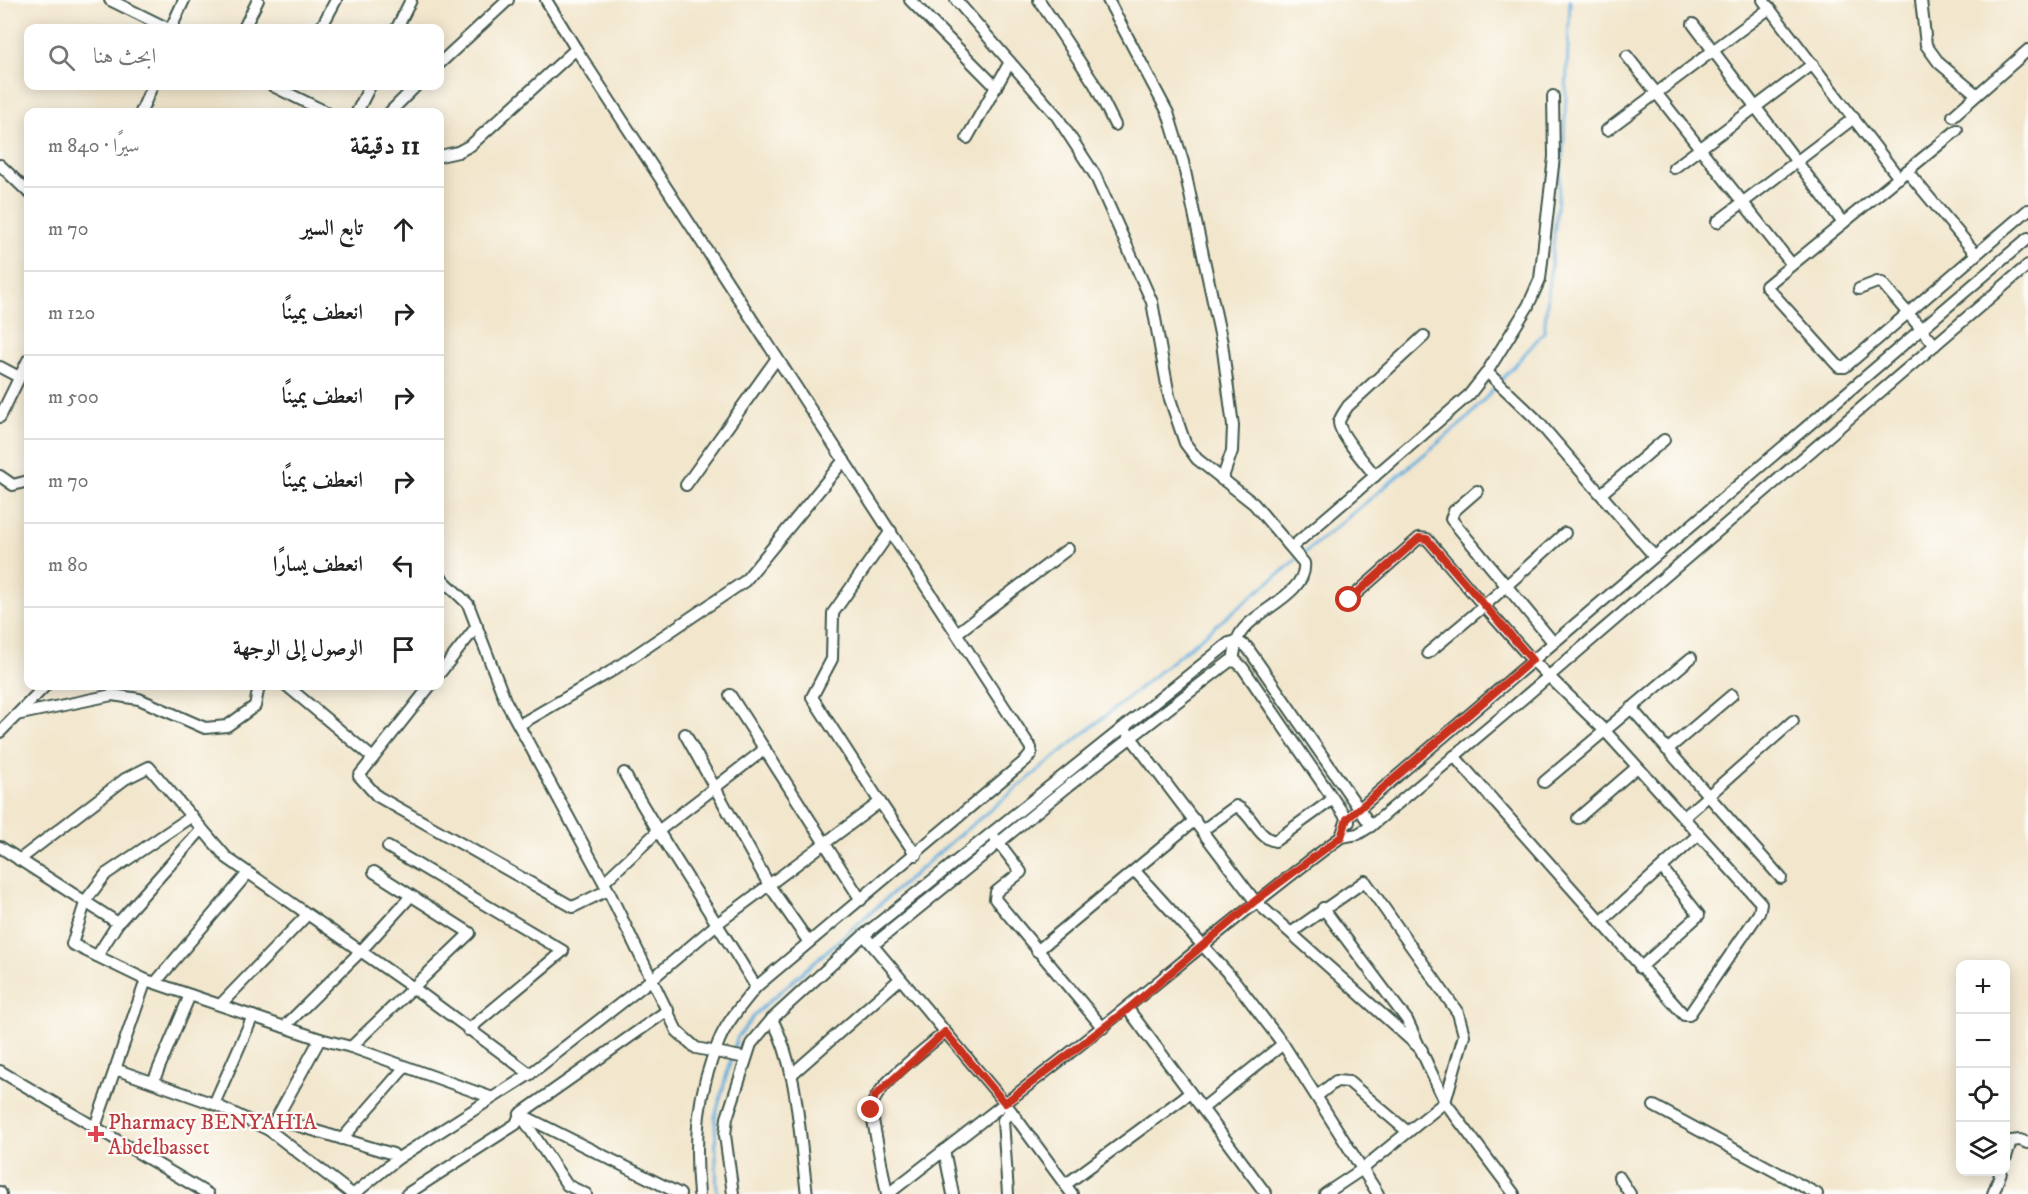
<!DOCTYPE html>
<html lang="ar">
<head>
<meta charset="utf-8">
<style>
  :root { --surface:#fff; --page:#f6f6f6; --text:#222; --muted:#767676; --line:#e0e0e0 }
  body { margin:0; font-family:"IM FELL DW Pica",Amiri,serif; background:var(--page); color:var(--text); direction:rtl }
  .controls { position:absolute; right:18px; bottom:18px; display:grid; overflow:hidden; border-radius:12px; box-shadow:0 3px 15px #0003 }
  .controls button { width:54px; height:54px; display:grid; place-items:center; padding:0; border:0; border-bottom:2px solid var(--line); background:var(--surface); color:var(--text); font:30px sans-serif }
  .stop { position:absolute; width:18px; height:18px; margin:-14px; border:4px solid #c8321e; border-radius:50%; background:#fff }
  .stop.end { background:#c8321e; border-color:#fff; box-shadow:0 2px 6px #0008 }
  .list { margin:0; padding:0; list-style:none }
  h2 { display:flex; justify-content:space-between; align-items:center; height:78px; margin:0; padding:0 24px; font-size:26px }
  h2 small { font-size:20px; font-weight:400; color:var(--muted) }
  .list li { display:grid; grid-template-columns:39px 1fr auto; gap:18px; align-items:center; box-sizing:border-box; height:84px; padding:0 24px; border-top:2px solid var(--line) }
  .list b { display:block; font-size:22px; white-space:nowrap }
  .list em { font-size:20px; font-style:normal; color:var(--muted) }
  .icon { flex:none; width:33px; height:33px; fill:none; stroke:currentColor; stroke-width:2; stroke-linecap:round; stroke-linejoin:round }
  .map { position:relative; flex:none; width:2028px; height:1194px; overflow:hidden; direction:ltr }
  .search { position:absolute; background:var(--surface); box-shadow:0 3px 15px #0003; left:24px; top:24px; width:420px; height:66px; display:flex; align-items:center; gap:15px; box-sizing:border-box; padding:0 21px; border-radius:12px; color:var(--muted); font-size:22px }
  .panel { position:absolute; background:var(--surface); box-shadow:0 3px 15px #0003; left:24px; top:108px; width:420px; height:582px; border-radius:12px; direction:rtl }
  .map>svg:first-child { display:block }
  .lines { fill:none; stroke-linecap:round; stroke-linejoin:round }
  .stream { stroke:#64aedc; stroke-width:3 }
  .minor-casing { stroke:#3f564b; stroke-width:14 }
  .minor { stroke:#fff; stroke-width:10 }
  .route { stroke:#c8321e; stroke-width:8 }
  .health-dot { fill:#e0444e; stroke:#fdfcf7; stroke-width:2 }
  .labels { text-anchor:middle; stroke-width:4.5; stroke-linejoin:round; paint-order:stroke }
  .health-label { font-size:22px; fill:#be3a42; stroke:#fdfcf7; text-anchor:start }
</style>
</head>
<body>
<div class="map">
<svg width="2028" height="1194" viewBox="0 0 2028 1194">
  <rect width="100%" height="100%" fill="#fdfcf7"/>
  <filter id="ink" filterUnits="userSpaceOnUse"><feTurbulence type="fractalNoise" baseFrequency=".0167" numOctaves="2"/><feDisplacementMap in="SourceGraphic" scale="12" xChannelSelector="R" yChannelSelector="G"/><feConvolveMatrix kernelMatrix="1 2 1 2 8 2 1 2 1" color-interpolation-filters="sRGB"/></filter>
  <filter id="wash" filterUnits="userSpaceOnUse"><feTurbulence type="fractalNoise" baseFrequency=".008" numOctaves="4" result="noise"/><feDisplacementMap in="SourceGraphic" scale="24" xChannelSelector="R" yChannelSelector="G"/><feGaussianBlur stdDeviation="1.35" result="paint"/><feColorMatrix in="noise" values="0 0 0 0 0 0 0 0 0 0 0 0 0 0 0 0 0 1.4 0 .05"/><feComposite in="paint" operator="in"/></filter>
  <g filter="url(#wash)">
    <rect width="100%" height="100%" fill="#f2e6cc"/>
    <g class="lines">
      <g class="stream">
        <polyline points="1301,556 1467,419 1544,332 1564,140 1570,0"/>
        <polyline points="717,1194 715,1117 737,1038 756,1013 951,842 1296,560"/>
      </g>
    </g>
  </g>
  <g filter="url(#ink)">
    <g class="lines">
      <defs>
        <g id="minor">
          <polyline points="110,0 167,28"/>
          <path d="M546 0 576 49 1031 748V754L1026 760 756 987C743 1004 727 1021 719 1041 697 1092 694 1139 699 1194"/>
          <polyline points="910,0 996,87"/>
          <path d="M956 0 1056 115 1095 175 1152 302 1169 396 1185 443 1197 459 1254 504 1304 563C1308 594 1253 611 1240 634 1235 642 1235 652 1233 661"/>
          <polyline points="1039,0 1095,85 1115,125"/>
          <polyline points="1108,0 1168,113 1183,162 1222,343 1233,426 1232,451 1222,480"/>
          <polyline points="1763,0 1899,178"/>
          <polyline points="1921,0 1926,45 1939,63 1976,94"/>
          <polyline points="1693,24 1843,223"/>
          <polyline points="171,28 184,0"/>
          <polyline points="244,28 258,0"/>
          <polyline points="321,28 336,0"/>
          <polyline points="397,28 411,0"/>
          <polyline points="1627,56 1790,262"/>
          <polyline points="440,63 508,0"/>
          <polyline points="273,86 326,112"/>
          <polyline points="141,112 152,86"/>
          <polyline points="357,112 370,86"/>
          <polyline points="390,112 416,86"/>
          <polyline points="1953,116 2028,50"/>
          <polyline points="1607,130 1770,8"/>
          <polyline points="1957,130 1766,286 1839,367 1845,367 2028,210"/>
          <polyline points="967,138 1010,62"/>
          <polyline points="440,156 458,152 471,145 576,49"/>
          <polyline points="0,165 28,192"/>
          <polyline points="1674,168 1813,64"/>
          <polyline points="1907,171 1976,254"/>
          <polyline points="1717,222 1854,118"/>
          <polyline points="1859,289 1877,282 1882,283 1935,345"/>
          <polyline points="0,367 19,377"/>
          <polyline points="1487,372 1535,418 1654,556"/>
          <polyline points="0,417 28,360"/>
          <polyline points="0,476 13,485 28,481"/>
          <path d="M1375 476C1367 465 1340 435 1339 423 1339 418 1345 411 1348 406L1424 336"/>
          <polyline points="686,485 777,358"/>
          <polyline points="1477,491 1454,511 1451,519 1553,642"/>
          <polyline points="1601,494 1664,440"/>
          <polyline points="1292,547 1469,395 1487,372 1528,306 1540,279 1554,157 1553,96"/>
          <polyline points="440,577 468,604 505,700 608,890 677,1031 696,1048 746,1058"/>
          <polyline points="1349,600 1419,538 1427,539 1484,606 1428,653"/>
          <polyline points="957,633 1068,549"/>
          <polyline points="440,673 477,626"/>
          <polyline points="287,686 373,758"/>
          <polyline points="430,686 359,776 377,796 573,907 608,890"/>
          <polyline points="730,695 861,900"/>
          <polyline points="1631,708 1781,878"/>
          <polyline points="16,715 112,695 139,699 205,728 227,726 255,706 259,686"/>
          <polyline points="519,725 610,672 745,581 844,460"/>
          <polyline points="0,732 45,686"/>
          <polyline points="1127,732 1255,901 1422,1050"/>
          <polyline points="685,734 769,885 808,941"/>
          <polyline points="1667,750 1732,695"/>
          <polyline points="1454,756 1684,1015 1689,1015 1759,913 1761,903 1605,731 1532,660 1484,606 1565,533"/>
          <path d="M624 773C665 847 713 915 756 987"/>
          <polyline points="1544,782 1691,658"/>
          <polyline points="880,802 812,697 832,659 833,613 891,531"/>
          <polyline points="192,816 106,874 86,900 72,944 146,980 320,1039 351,1047 490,1097"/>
          <polyline points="1578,818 1637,767"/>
          <polyline points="1683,818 1793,721"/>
          <path d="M1203 830 1236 806C1252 813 1257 838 1275 841L1333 799"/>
          <polyline points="1341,837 1347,819 2028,238"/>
          <polyline points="995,838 1021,872 996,892 995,899 1103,1028"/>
          <polyline points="0,847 118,923"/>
          <polyline points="388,847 563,951 468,1030"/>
          <polyline points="19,860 125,779 149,767 227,858 415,989 530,1074"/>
          <polyline points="1135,871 1234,980 1283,1044 1378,1194"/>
          <polyline points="604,882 657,832 765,749"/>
          <polyline points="1323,908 1407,1020 1445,1102 1514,1194"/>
          <polyline points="1601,922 1698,835"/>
          <polyline points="1292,932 1365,881 1458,1013 1464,1035 1445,1102 1361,1170 1325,1194"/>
          <path d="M864 935 1005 1103C1120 1017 1226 922 1341 837L1358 834 1371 826 1506 713 2028 265"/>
          <polyline points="873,945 1067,787 1230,661 1237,662 1243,668 1349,822"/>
          <polyline points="1037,951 1195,820"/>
          <polyline points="97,956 118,923 202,829"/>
          <polyline points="1640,968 1699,915 1662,868"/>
          <polyline points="155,983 248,873"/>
          <polyline points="220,1005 307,915"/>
          <polyline points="1128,1009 1266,1194"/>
          <path d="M772 1019C799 1070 799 1137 807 1194"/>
          <polyline points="284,1027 360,952 411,896"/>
          <polyline points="351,1047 470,933 374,872"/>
          <polyline points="115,1069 214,1104 269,1130"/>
          <polyline points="0,1071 208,1194"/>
          <polyline points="791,1075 900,979"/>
          <polyline points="153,1082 190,995"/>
          <polyline points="1317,1096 1336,1081 1349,1082 1408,1132"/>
          <polyline points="214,1104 253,1016"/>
          <polyline points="1654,1106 1817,1194"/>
          <polyline points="1203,1108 1283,1044"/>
          <polyline points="276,1119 320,1039"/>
          <polyline points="95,1127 146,980"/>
          <polyline points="342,1139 404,1068"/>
          <polyline points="944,1150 953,1194"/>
          <polyline points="2006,1157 2011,1141 2020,1140 2028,1143"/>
          <polyline points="1619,1177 1630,1194"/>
          <polyline points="1065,1185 1190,1093"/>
          <polyline points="0,1192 1,1194"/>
          <polyline points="352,1194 269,1130 276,1119 393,1154 397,1159"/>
          <polyline points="354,1194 397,1159 530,1074 652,979 718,923 880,802 916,855"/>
          <polyline points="407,1194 516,1124 520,1114 680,1194"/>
          <polyline points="586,1194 567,1185 520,1114 668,1010"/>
          <polyline points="733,1194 725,1135 727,1118 751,1044 772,1019 864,935 1229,643 1237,641 1247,647 1371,826"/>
          <path d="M887 1194 871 1110C874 1085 926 1049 945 1032"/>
          <polyline points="888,1194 1005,1103 1072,1194"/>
          <polyline points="1008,1194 1003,1120 1011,1111"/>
          <polyline points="1993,1194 2001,1172"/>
        </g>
      </defs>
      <use href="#minor" class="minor-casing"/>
      <use href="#minor" class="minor"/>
    </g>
  </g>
  <g class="lines" filter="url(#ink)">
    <polyline class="route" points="871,1110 875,1096 945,1032 1005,1103 1128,1009 1255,901 1341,837 1347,819 1532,660 1427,539 1419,538 1349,600"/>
  </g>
  <path class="health-dot" d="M93 1125h6v6h6v6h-6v6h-6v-6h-6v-6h6z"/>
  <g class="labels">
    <g class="health-label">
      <text x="108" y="1129">Pharmacy BENYAHIA<tspan x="108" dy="25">Abdelbasset</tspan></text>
    </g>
  </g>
</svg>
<div class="controls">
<button>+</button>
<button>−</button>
<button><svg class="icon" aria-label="locate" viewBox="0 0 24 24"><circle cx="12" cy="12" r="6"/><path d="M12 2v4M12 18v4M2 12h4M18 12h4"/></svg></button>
<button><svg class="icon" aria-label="layers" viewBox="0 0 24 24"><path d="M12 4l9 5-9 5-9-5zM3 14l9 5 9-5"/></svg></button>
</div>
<div class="stop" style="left:1349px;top:600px"></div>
<div class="stop end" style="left:871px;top:1110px"></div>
<div class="search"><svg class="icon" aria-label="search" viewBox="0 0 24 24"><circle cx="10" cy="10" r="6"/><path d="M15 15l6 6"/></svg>ابحث هنا</div>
<section class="panel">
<h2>11 دقيقة<small>سيرًا · 840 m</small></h2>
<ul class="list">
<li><svg class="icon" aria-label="ahead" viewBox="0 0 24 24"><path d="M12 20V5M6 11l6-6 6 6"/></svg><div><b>تابع السير</b></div><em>70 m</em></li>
<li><svg class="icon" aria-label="right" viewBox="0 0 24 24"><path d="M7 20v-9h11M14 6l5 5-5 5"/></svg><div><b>انعطف يمينًا</b></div><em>120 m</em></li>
<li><svg class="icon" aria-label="right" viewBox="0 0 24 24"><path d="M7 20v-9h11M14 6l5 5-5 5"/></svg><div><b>انعطف يمينًا</b></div><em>500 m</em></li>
<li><svg class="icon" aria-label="right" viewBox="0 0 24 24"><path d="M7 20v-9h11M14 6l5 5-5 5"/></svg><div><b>انعطف يمينًا</b></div><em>70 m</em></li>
<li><svg class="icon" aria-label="left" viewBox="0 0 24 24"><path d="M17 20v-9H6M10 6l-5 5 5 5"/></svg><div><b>انعطف يسارًا</b></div><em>80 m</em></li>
<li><svg class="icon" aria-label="arrive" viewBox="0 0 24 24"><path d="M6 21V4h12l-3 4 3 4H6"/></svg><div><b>الوصول إلى الوجهة</b></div></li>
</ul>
</section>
</div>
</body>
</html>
